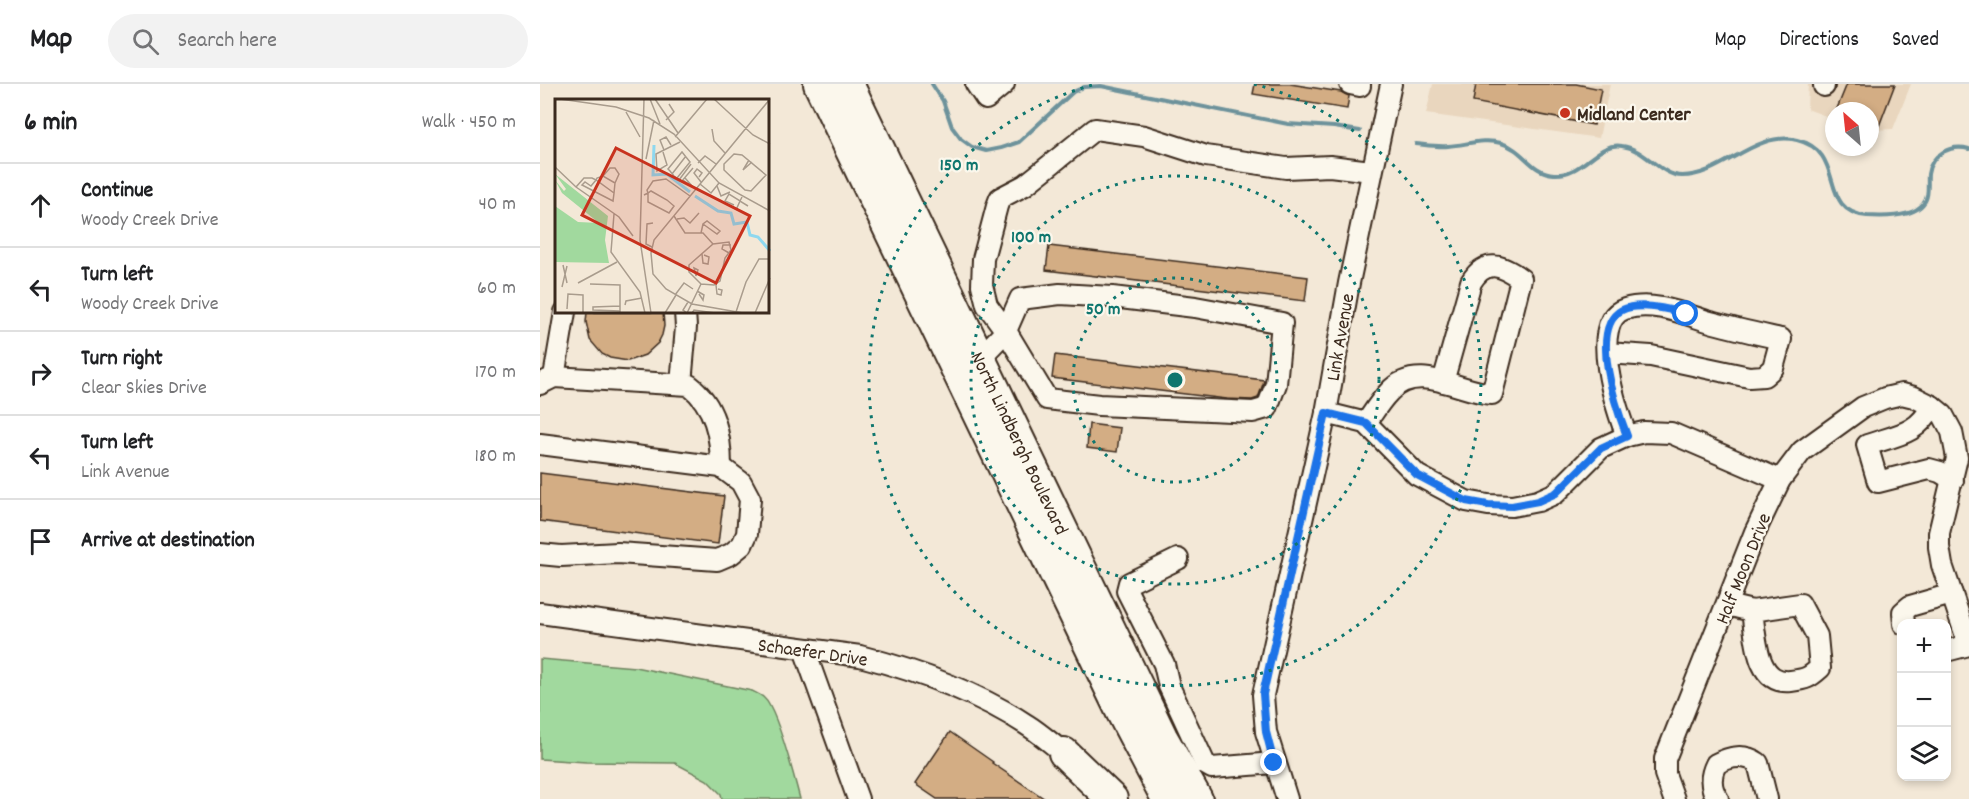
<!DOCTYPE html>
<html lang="en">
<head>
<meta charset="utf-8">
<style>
  :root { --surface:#fff; --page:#f2f2f2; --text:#202124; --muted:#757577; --line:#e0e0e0 }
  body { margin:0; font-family:Dekko,sans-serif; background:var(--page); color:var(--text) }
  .controls { position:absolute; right:18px; bottom:18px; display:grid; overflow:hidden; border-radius:12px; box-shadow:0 3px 9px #0003 }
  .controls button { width:54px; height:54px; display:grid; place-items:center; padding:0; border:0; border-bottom:2px solid var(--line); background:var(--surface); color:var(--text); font:30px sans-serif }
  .compass { position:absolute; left:1285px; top:18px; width:54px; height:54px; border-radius:50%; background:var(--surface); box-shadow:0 3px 9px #0003; rotate:333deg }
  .stop { position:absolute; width:18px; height:18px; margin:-14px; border:4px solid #1a73e8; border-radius:50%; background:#fff }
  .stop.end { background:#1a73e8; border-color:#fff; box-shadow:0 2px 6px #0008 }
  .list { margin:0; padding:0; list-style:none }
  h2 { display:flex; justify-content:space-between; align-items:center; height:78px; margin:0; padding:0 24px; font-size:26px }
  h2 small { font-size:20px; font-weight:400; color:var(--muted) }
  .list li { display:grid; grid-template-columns:39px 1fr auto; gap:18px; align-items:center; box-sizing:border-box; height:84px; padding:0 24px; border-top:2px solid var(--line) }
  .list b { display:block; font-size:22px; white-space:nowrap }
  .list p { margin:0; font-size:20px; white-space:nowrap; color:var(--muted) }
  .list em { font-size:20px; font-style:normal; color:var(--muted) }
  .icon { flex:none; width:33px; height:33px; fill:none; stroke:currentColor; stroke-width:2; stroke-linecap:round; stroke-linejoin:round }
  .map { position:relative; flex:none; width:1429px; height:715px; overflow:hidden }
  header { display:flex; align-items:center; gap:36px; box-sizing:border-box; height:84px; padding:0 30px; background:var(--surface); border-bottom:2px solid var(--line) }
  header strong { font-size:28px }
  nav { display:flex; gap:33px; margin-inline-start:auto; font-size:21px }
  .search { width:420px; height:54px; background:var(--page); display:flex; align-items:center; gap:15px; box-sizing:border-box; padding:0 21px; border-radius:33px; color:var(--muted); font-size:22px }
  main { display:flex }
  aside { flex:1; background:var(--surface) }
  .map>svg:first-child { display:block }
  .built { fill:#e9d6be }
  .green { fill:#a1d99e; stroke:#6e825e; stroke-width:1.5 }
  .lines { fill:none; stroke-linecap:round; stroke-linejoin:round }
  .stream { stroke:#6d929b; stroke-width:4 }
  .building { fill:#d3ad84; stroke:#3b2a1e; stroke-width:1.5 }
  .minor-casing { stroke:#3b2a1e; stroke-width:24 }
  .highway-casing { stroke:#3b2a1e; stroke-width:34 }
  .minor { stroke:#fbf7ec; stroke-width:20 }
  .highway { stroke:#fbf7ec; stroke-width:30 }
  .route { stroke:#1a73e8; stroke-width:8 }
  .ring { fill:none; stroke:#0f766e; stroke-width:3; stroke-dasharray:3 6 }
  .poi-dot { fill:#c8321e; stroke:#fbf7ec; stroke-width:2 }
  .labels { text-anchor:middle; stroke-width:4.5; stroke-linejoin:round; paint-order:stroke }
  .poi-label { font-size:20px; font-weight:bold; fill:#3b2a1e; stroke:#fbf7ec; text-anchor:start }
  .street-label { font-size:20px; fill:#3b2a1e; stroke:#fbf7ec }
  .inset-river { fill:none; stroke:#8ed8ef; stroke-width:3 }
  .inset-road { fill:none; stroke:#a99c8d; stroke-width:1.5 }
  .view { fill:#c8321e; fill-opacity:0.15; stroke:#c8321e; stroke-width:3 }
  .inset-edge { fill:none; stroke:#3b2a1e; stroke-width:3 }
  .centre { fill:#0f766e; stroke:#fbf7ec; stroke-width:3 }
  .ring-label { font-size:18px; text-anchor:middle; font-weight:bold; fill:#0f766e; stroke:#fbf7ec; stroke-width:4.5; stroke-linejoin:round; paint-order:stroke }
</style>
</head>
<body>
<header>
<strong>Map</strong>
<div class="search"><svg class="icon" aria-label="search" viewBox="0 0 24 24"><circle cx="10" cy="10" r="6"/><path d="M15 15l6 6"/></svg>Search here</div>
<nav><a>Map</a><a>Directions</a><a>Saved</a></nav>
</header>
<main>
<aside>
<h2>6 min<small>Walk · 450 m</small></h2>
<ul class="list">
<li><svg class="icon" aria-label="ahead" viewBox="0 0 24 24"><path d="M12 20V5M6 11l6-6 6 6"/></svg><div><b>Continue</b><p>Woody Creek Drive</p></div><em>40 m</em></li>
<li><svg class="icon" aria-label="left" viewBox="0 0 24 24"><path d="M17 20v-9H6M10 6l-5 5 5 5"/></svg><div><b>Turn left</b><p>Woody Creek Drive</p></div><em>60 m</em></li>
<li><svg class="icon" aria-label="right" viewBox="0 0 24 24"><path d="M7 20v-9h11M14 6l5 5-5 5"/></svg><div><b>Turn right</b><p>Clear Skies Drive</p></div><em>170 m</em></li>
<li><svg class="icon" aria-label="left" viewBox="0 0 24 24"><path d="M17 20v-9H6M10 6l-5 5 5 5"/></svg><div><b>Turn left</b><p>Link Avenue</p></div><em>180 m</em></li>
<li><svg class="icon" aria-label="arrive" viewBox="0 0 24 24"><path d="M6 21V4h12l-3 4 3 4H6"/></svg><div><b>Arrive at destination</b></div></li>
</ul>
</aside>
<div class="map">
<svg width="1429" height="715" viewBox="0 0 1429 715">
  <rect width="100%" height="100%" fill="#f3e8d7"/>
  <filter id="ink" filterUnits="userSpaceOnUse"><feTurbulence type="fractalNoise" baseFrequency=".0167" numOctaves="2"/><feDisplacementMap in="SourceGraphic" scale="12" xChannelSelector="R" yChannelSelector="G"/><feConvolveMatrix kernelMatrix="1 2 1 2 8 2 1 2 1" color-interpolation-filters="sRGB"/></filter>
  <g filter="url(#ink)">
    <g class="built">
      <polygon points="893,0 1070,0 1059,54 886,30"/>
      <polygon points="1268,0 1371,0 1353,45 1330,46 1330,27 1294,27 1294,35 1267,25"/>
    </g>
    <path class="green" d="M0 575 95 583 212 607C216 609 221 611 224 614 237 625 255 696 260 715H182L181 710 167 696 135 679 46 678 0 675Z"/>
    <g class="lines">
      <g class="stream">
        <polyline points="392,0 403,17 412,43 421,55 432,63 446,67 461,64 479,58 533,8 544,3 561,2 748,40 794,43 820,47"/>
        <path d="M876 60C886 61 898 63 908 62 926 61 943 54 961 59 984 65 991 89 1014 90 1044 92 1057 57 1082 62 1106 65 1119 91 1142 92 1183 92 1214 46 1257 56 1308 68 1276 127 1327 132 1343 133 1372 134 1383 120 1390 112 1387 100 1388 90 1391 70 1411 60 1429 65"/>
      </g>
    </g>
    <g class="building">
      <polygon points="715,0 750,0 801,8 809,12 807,25 713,10"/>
      <polygon points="936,0 1036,0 1061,5 1054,41 933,18"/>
      <polygon points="1307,0 1355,0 1339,42 1330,39 1330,27 1296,27"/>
      <polygon points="509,162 768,193 765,217 506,186"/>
      <polygon points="47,228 123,228 124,242 122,251 118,259 105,271 88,277 70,274 62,270 50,256 46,238"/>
      <polygon points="515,271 724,296 723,300 718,314 712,316 687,315 512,294"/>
      <polygon points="549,340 580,344 577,368 547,364"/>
      <polygon points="0,389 184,412 178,460 0,437"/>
      <polygon points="410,648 453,678 452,679 505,715 397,715 375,700"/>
    </g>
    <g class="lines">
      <defs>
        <g id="minor">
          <polyline points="436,0 446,15 464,0"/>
          <polyline points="810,0 820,2 820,0"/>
          <polyline points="1284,0 1284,2"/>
          <path d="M1067 269 1111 272 1209 293 1224 292 1233 284 1241 255C1219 250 1196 245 1174 239 1146 231 1114 216 1085 225 1047 237 1077 328 1087 352"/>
          <polyline points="440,274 466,247 480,215 520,210 572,213 655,223 742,239 736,300 727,324 713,328 559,321 507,315 466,247 447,221 442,201 443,175 457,122 460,114 485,101 555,45 604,52 666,72 746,84 790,82 831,87"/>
          <polyline points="14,293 25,228"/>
          <path d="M0 300 14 293 149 301C175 321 181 352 181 383"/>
          <polyline points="141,300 146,243 145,228"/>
          <path d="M1392 322C1377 351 1356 351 1327 361L1338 398 1389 385 1400 388 1413 396"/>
          <polyline points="786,329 826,339 877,391 926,417 948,421 972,422 998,417 1016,409 1061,364 1087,352 1104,348 1131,349 1240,396"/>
          <path d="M826 339C833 329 840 317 849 308 877 277 920 308 952 310L981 195C961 180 945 175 931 198L903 298"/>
          <polyline points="0,360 181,383 201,398 210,415 207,450 202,461 191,470 177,476 78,469 21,472 0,470"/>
          <polyline points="638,475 589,499 587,507 624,580 629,602 665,680 672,684 734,679"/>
          <path d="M1187 521 1212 527C1216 551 1215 601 1251 597 1266 595 1269 594 1280 584L1277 552 1260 520 1212 527"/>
          <path d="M0 529 320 572C378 587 437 608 487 641 500 649 512 660 524 669"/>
          <polyline points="1364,540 1363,528 1370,522 1412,510"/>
          <polyline points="264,565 318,715"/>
          <polyline points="1406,567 1429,561"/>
          <polyline points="747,715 726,648 723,611 786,329 809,199 851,0"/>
          <polyline points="1134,715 1125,690 1125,675 1215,448 1240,396 1262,367 1323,323 1345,314 1362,310 1374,313 1392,322 1403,331 1412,348 1417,374 1399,449 1399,463 1402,481 1429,561"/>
          <path d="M1178 715C1170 704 1170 692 1176 680 1190 672 1205 670 1218 679L1227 715"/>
        </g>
        <g id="highway">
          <polyline points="279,0 581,627 627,715"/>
          <path id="s1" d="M308 0 622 653 657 715"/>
          <polyline points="524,669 572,715"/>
        </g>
      </defs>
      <use href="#minor" class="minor-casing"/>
      <use href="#highway" class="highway-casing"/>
      <use href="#minor" class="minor"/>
      <use href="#highway" class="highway"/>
    </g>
  </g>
  <g class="lines" filter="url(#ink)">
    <path class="route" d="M734 679 726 648 723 610 786 329 826 339 877 391 926 417 948 421 972 422 998 417 1016 409 1061 364 1087 352C1077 326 1048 244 1082 226 1098 218 1129 225 1146 230"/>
  </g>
  <g class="ring">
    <circle cx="635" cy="296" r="102"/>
    <circle cx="635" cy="296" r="204"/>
    <path d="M714 0A306 306 0 1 1 556 0"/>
  </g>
  <circle class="poi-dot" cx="1025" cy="29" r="6"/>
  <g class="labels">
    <g class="poi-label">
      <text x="1037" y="36">Midland Center</text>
    </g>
    <g class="street-label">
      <text transform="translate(799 253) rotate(-80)" y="7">Link Avenue</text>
      <text dy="7" stroke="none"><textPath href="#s1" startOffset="398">North Lindbergh Boulevard</textPath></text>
      <text transform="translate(1202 484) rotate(-68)" y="7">Half Moon Drive</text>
      <text transform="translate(273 567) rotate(8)" y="7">Schaefer Drive</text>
    </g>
  </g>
  <g transform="translate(15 15)">
    <rect width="214" height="214" fill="#f3e8d7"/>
    <path d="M0 75 53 117 50 141 54 164 0 163V107L23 123 44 124 7 94 0 81 9 92 11 90Z" fill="#a1d99e"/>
    <path class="inset-river" d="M99 46 98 76 112 75 135 93M140 97 163 112 176 114 179 125 192 123 195 136 203 138 215 152"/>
    <path class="inset-road" d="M5 0 61 8 94 19 119 35 164 84 215 112M89 0 85 141 96 214M95 0 105 25M100 0 123 34M159 0 198 36 215 45M71 13 85 38M111 21 119 13 114 5M157 30 159 42 170 54M120 38 152 0M109 51 105 41 111 38 116 46M108 53 112 66 102 72 101 55 125 43M179 55 187 56 211 76 196 92 190 91 169 71V65ZM91 60 99 21M194 61 188 71 197 63M143 64 150 57 161 65M0 68 21 88 64 118 78 137M117 75 131 57M48 77 55 69H60L64 75 60 84M144 78 147 74 142 70 139 74 146 83M122 79 135 63 127 53 113 70 115 72 119 77 122 79 124 81 127 82 138 69M124 81 136 65M128 81 138 88 130 79M145 85 156 94 164 84M162 87 166 97 175 93M21 88 29 79H37L41 81 59 94 58 102 27 86 30 83 36 87 41 81 42 79 48 77 60 84 59 94M89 96 93 94 96 92 112 101 119 107 114 114 93 103V94L92 91 98 82 111 80 135 97M179 106 170 102 174 95 185 102 187 98M181 111 185 102 193 107M59 115 56 153 85 193 90 214M119 117 130 134H148L158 145M122 120 129 119 135 124 144 114M146 134 148 125 152 122 165 132 162 135 148 125M97 148 91 145 92 125 98 124M174 154 167 150 168 146H176M147 155 148 164 153 165 154 158 149 156M8 166 12 184M141 177 139 169 143 171 141 177M23 184 62 163M35 185 65 186V214M161 186 162 195 166 196 167 191 163 190M7 188 12 167M142 192 149 196 148 201 144 195M120 196 129 184 138 190M133 203 128 211 132 214 146 185 159 186 165 182 170 159 176 151 174 143 158 145 134 166V173L146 185M70 206 71 202 87 199M12 210 13 195 28 196V214M65 212 38 211V208L65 207M181 213 191 183 204 160H215M110 214 121 196M137 214 139 211 160 214M188 214 137 205 111 190 98 175 96 154 99 141 215 0M200 214 215 179"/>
    <path class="view" d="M61 49 195 117 161 184 27 116Z"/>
    <rect width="214" height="214" class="inset-edge"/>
  </g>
  <circle cx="635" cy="296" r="9" class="centre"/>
  <g class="ring-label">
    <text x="419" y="86">150 m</text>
    <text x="491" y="158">100 m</text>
    <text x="563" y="230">50 m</text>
  </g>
</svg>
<div class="controls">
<button>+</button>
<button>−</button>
<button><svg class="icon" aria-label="layers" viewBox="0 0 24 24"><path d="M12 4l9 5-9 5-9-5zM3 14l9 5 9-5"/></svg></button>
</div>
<svg class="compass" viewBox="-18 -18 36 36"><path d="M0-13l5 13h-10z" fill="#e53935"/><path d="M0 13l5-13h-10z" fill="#757577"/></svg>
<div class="stop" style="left:1146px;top:230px"></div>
<div class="stop end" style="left:734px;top:679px"></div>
</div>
</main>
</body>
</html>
